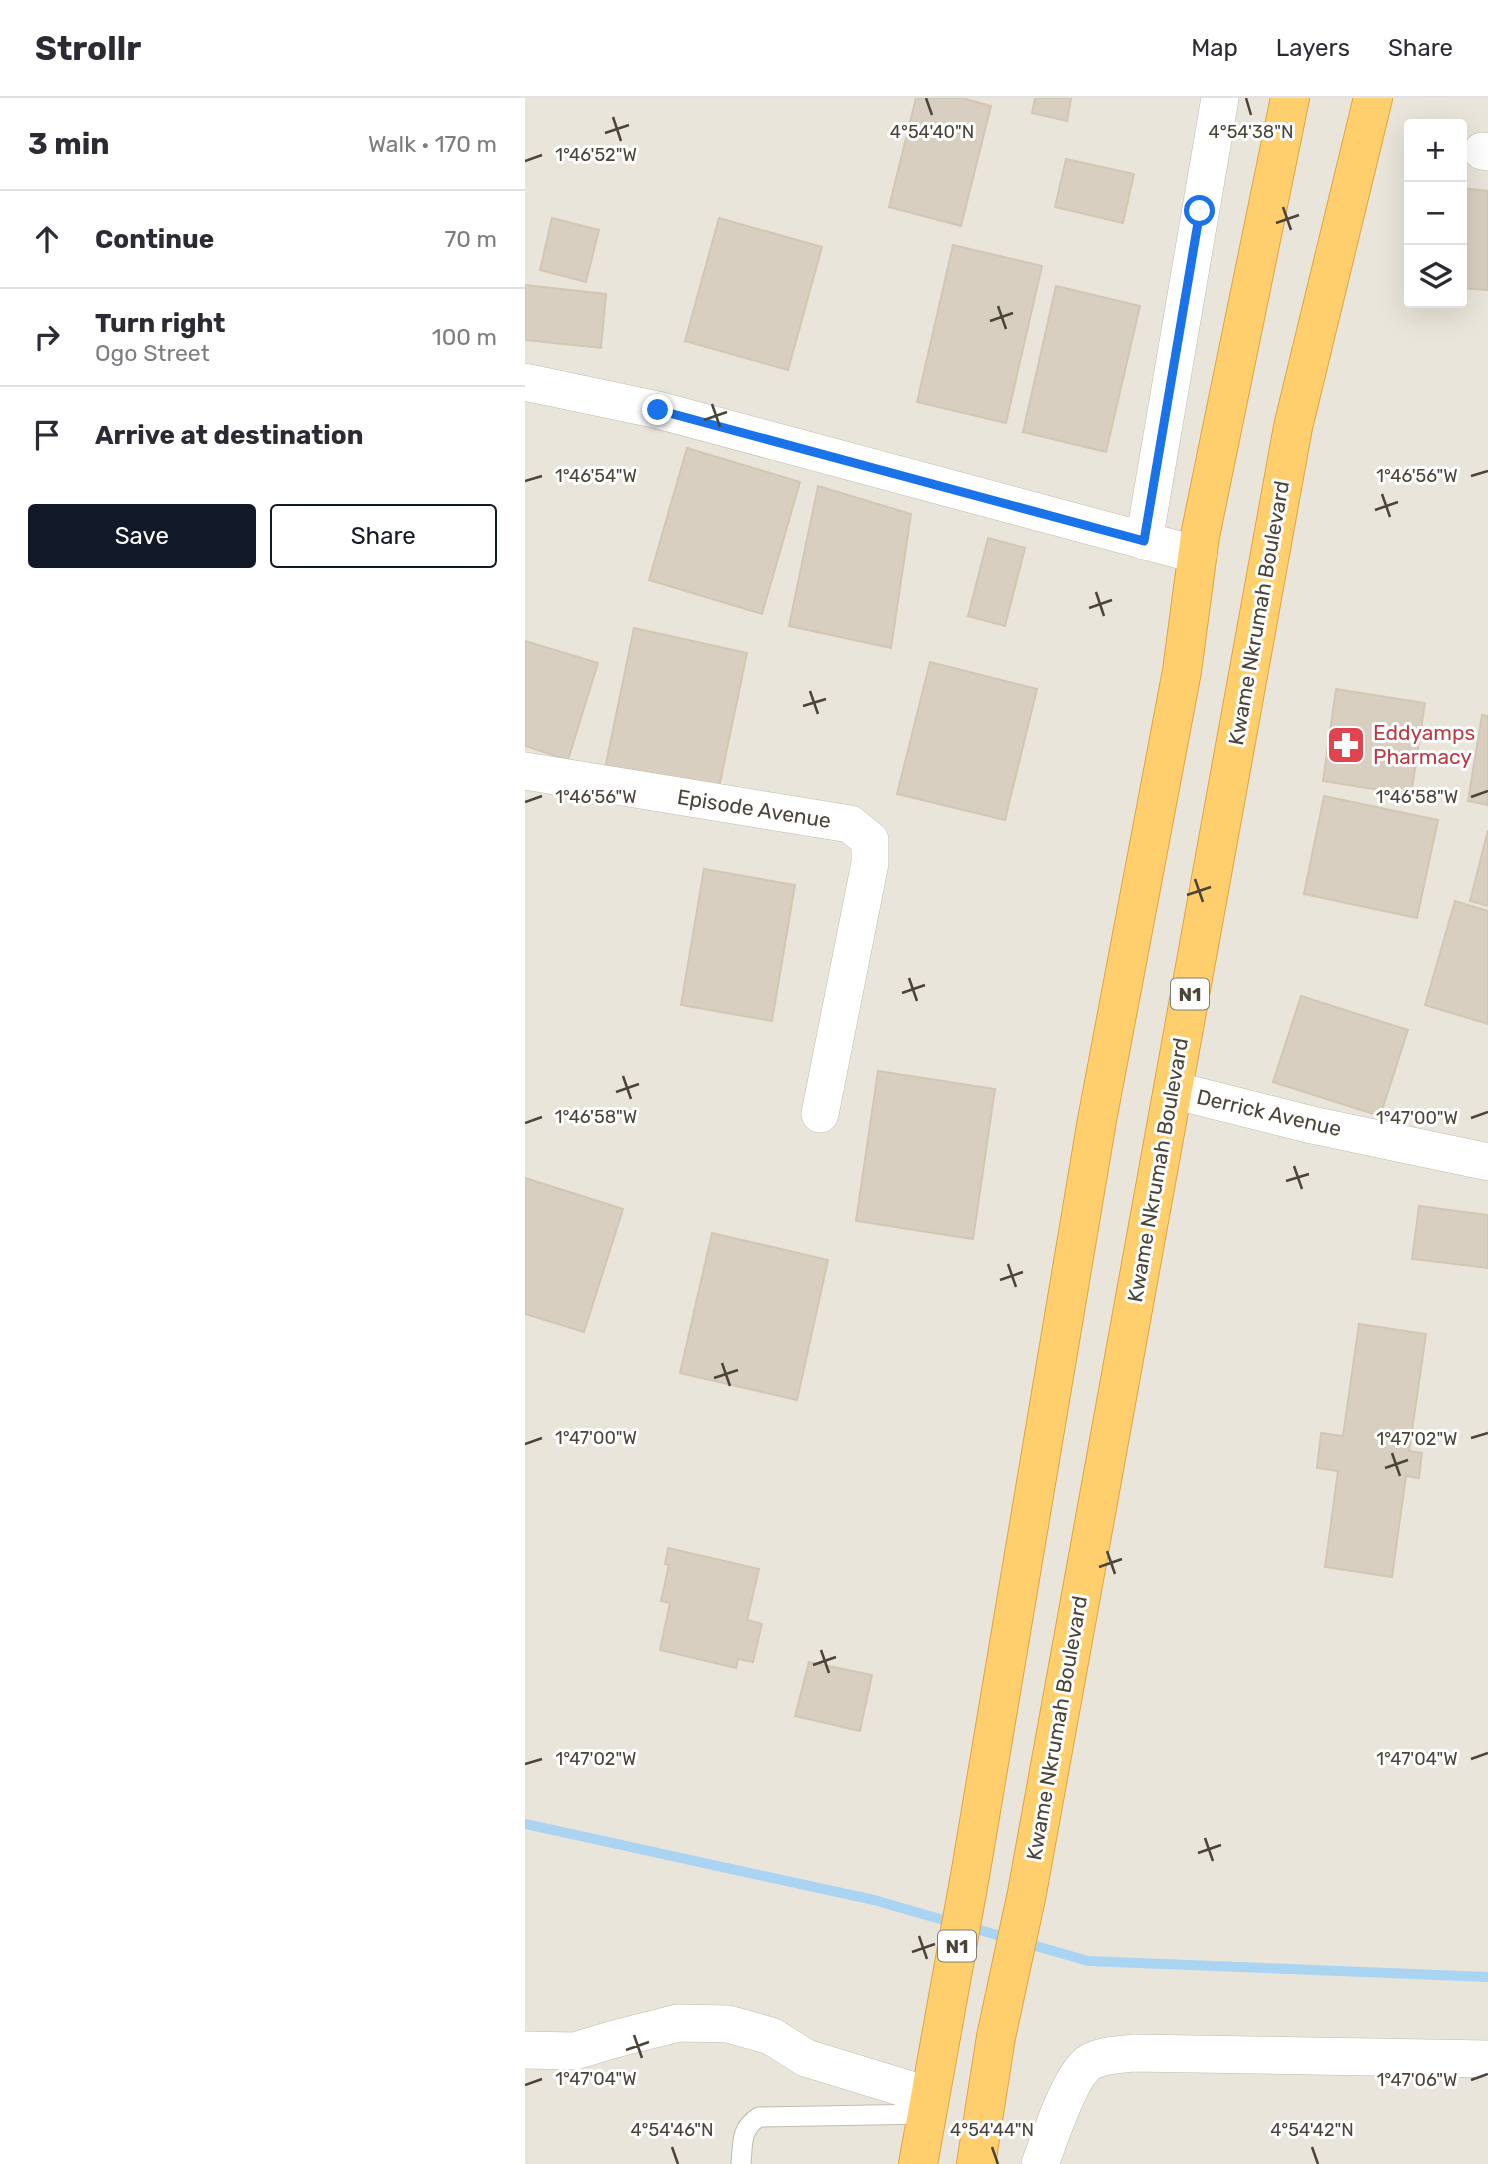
<!DOCTYPE html>
<html lang="en">
<head>
<meta charset="utf-8">
<style>
  :root { --surface:#fff; --page:#f2f2f3; --text:#2b2b33; --muted:#7c7c81; --line:#e1e1e2; --accent:#111827 }
  body { margin:0; font-family:Rubik,sans-serif; background:var(--page); color:var(--text) }
  .controls { position:absolute; right:21px; top:21px; display:grid; overflow:hidden; border-radius:7px; box-shadow:0 7px 28px #0002 }
  .controls button { width:63px; height:63px; display:grid; place-items:center; padding:0; border:0; border-bottom:2px solid var(--line); background:var(--surface); color:var(--text); font:35px sans-serif }
  .stop { position:absolute; width:21px; height:21px; margin:-16px; border:5px solid #1a73e8; border-radius:50%; background:#fff }
  .stop.end { background:#1a73e8; border-color:#fff; box-shadow:0 2px 7px #0008 }
  .list { margin:0; padding:0; list-style:none }
  h2 { display:flex; justify-content:space-between; align-items:center; height:91px; margin:0; padding:0 28px; font-size:30px }
  h2 small { font-size:23px; font-weight:400; color:var(--muted) }
  .list li { display:grid; grid-template-columns:46px 1fr auto; gap:21px; align-items:center; box-sizing:border-box; height:98px; padding:0 28px; border-top:2px solid var(--line) }
  .list b { display:block; font-size:26px; white-space:nowrap }
  .list p { margin:0; font-size:23px; white-space:nowrap; color:var(--muted) }
  .list em { font-size:23px; font-style:normal; color:var(--muted) }
  .actions { display:flex; gap:14px; padding:21px 28px }
  .actions a { flex:1; padding:16px 0; border:2px solid var(--accent); border-radius:7px; text-align:center; font-size:24px; color:var(--accent) }
  .actions .main { background:var(--accent); color:#fff }
  .icon { flex:none; width:38px; height:38px; fill:none; stroke:currentColor; stroke-width:2; stroke-linecap:round; stroke-linejoin:round }
  .map { position:relative; flex:none; width:963px; height:2066px; overflow:hidden }
  header { display:flex; align-items:center; gap:42px; box-sizing:border-box; height:98px; padding:0 35px; background:var(--surface); border-bottom:2px solid var(--line) }
  header strong { font-size:33px }
  nav { display:flex; gap:38px; margin-inline-start:auto; font-size:24px }
  main { display:flex }
  aside { flex:1; background:var(--surface) }
  .map>svg:first-child { display:block }
  .residential { fill:#eae5da; fill-rule:evenodd }
  .lines { fill:none; stroke-linecap:round; stroke-linejoin:round }
  .stream { stroke:#a9d4f2; stroke-width:10 }
  .building { fill:#d8cfc1; stroke:#d3c7b4; stroke-width:2 }
  .lane-casing { stroke:#c2bbae; stroke-width:21 }
  .street-casing { stroke:#c2bbae; stroke-width:38 }
  .highway-casing { stroke:#e0a43c; stroke-width:40 }
  .lane { stroke:#fff; stroke-width:19 }
  .street { stroke:#fff; stroke-width:37 }
  .highway { stroke:#ffcf6e; stroke-width:38 }
  .route { stroke:#1a73e8; stroke-width:9 }
  .ticks { fill:none; stroke:#4b4439; stroke-width:2.5 }
  .labels { text-anchor:middle; stroke-width:6; stroke-linejoin:round; paint-order:stroke }
  .shield { fill:#fff; stroke:#817c74; stroke-width:2 }
  .shield-label { font-size:19px; font-weight:bold; fill:#4b4439 }
  .street-label { font-size:21px; fill:#4b4439; stroke:#fff }
  .health-label { font-size:21px; fill:#be3a42; stroke:#fff; text-anchor:start }
  .ticks-label { font-size:18px; text-anchor:middle; fill:#4b4439; stroke:#fff; stroke-width:6; stroke-linejoin:round; paint-order:stroke }
</style>
</head>
<body>
<header>
<strong>Strollr</strong>
<nav><a>Map</a><a>Layers</a><a>Share</a></nav>
</header>
<main>
<aside>
<h2>3 min<small>Walk · 170 m</small></h2>
<ul class="list">
<li><svg class="icon" aria-label="ahead" viewBox="0 0 24 24"><path d="M12 20V5M6 11l6-6 6 6"/></svg><div><b>Continue</b></div><em>70 m</em></li>
<li><svg class="icon" aria-label="right" viewBox="0 0 24 24"><path d="M7 20v-9h11M14 6l5 5-5 5"/></svg><div><b>Turn right</b><p>Ogo Street</p></div><em>100 m</em></li>
<li><svg class="icon" aria-label="arrive" viewBox="0 0 24 24"><path d="M6 21V4h12l-3 4 3 4H6"/></svg><div><b>Arrive at destination</b></div></li>
</ul>
<div class="actions"><a class="main">Save</a><a>Share</a></div>
</aside>
<div class="map">
<svg width="963" height="2066" viewBox="0 0 963 2066">
  <rect width="100%" height="100%" fill="#f6f3ec"/>
  <path class="residential" d="M0 0H963V2066H0ZM884 26H937V205H884Z"/>
  <g class="lines">
    <g class="stream">
      <polyline points="0,1726 349,1802 429,1825"/>
      <polyline points="444,1829 483,1840"/>
      <polyline points="497,1844 563,1863 963,1879"/>
    </g>
  </g>
  <g class="building">
    <polygon points="391,0 437,0 466,8 436,128 364,109"/>
    <polygon points="510,0 546,0 542,23 507,15"/>
    <polygon points="541,61 609,76 598,125 530,109"/>
    <polygon points="937,90 963,93 963,192 937,190"/>
    <polygon points="27,120 74,132 61,184 15,172"/>
    <polygon points="194,120 297,149 263,272 160,243"/>
    <polygon points="428,147 517,168 481,325 392,304"/>
    <polygon points="0,187 81,196 76,250 0,242"/>
    <polygon points="531,188 615,208 581,354 498,334"/>
    <polygon points="162,350 275,384 237,516 124,482"/>
    <polygon points="293,388 386,416 366,550 264,528"/>
    <polygon points="463,440 500,450 480,528 443,518"/>
    <polygon points="109,530 222,555 192,699 79,675"/>
    <polygon points="0,543 73,565 43,662 0,648"/>
    <polygon points="405,564 512,591 480,722 372,696"/>
    <polygon points="811,591 900,605 886,697 798,683"/>
    <polygon points="957,617 963,618 963,707 943,703"/>
    <polygon points="799,698 913,722 892,820 779,796"/>
    <polygon points="963,732 963,808 945,803"/>
    <polygon points="179,771 270,787 247,923 156,907"/>
    <polygon points="930,803 963,813 963,926 900,907"/>
    <polygon points="776,898 883,932 855,1018 748,984"/>
    <polygon points="353,973 470,991 448,1141 331,1123"/>
    <polygon points="0,1080 98,1111 59,1234 0,1216"/>
    <polygon points="894,1108 963,1117 963,1170 887,1161"/>
    <polygon points="187,1135 303,1162 272,1302 155,1275"/>
    <polygon points="834,1226 901,1236 884,1353 897,1355 894,1380 881,1378 867,1479 800,1469 813,1373 792,1370 796,1335 818,1338"/>
    <polygon points="143,1450 234,1471 222,1522 237,1526 228,1564 213,1561 211,1570 135,1552 145,1505 136,1503 144,1467 140,1466"/>
    <polygon points="284,1564 347,1577 335,1633 270,1618"/>
  </g>
  <g class="lines">
    <defs>
      <path id="lane" d="M216 2066C218 2045 215 2031 234 2019L402 2016"/>
      <g id="street">
        <polyline points="957,53 963,54"/>
        <polyline points="0,284 133,312 673,457"/>
        <polyline points="619,443 695,0"/>
        <polyline points="0,673 325,726 345,742 345,765 295,1016"/>
        <polyline points="648,992 787,1027 963,1064"/>
        <polyline points="0,1952 50,1953 86,1942 153,1925 203,1926 246,1938 281,1960 405,1998"/>
        <path d="M515 2066C524 2043 545 1976 565 1964 577 1957 594 1957 608 1955L963 1961"/>
      </g>
      <g id="highway">
        <polyline points="393,2066 446,1772 572,1022 657,573 675,438 765,0"/>
        <polyline points="451,2066 471,1939 502,1795 768,329 848,0"/>
      </g>
    </defs>
    <use href="#lane" class="lane-casing"/>
    <use href="#street" class="street-casing"/>
    <use href="#highway" class="highway-casing"/>
    <use href="#lane" class="lane"/>
    <use href="#street" class="street"/>
    <use href="#highway" class="highway"/>
  </g>
  <g class="lines">
    <polyline class="route" points="133,312 619,443 675,113"/>
  </g>
  <path class="ticks" d="M401 0 407 17M721 0 726 17M88 19 96 43M80 35 104 27M0 63 17 57M758 109 766 132M751 125 774 117M473 208 481 231M465 223 488 215M187 306 195 329M179 322 202 314M946 378 963 373M0 383 17 378M857 396 865 419M850 412 873 404M571 494 579 518M564 510 587 502M285 593 293 616M278 608 301 601M946 699 963 693M0 704 17 698M670 781 678 804M662 797 686 789M384 880 392 903M377 895 400 887M98 978 106 1001M91 994 114 986M946 1020 963 1014M0 1025 17 1019M769 1068 777 1091M761 1083 784 1076M483 1166 491 1189M475 1182 498 1174M197 1265 205 1288M189 1280 213 1272M946 1340 963 1335M0 1346 17 1340M867 1355 875 1378M860 1370 883 1362M582 1453 590 1476M574 1469 597 1461M296 1552 304 1575M288 1567 311 1559M946 1661 963 1655M0 1666 17 1661M680 1740 688 1763M673 1755 696 1747M394 1838 402 1861M387 1854 410 1846M109 1937 117 1960M101 1952 124 1944M946 1982 963 1976M0 1987 17 1981M147 2049 153 2066M467 2049 473 2066M787 2049 793 2066"/>
  <defs>
    <symbol id="pharmacy-square" viewBox="-11 -11 22 22"><rect x="-9" y="-9" width="18" height="18" rx="4" fill="#e0444e" stroke="#fff"/><path d="M-2-6h4v4h4v4h-4v4h-4v-4h-4v-4h4Z" fill="#fff"/></symbol>
  </defs>
  <g fill-rule="evenodd">
    <use href="#pharmacy-square" x="799" y="625" width="44" height="44"/>
  </g>
  <g class="labels">
    <g class="shield">
      <rect x="646" y="880.5" width="38" height="31" rx="5"/>
      <rect x="413" y="1832.5" width="38" height="31" rx="5"/>
    </g>
    <g class="shield-label">
      <text x="665" y="903">N1</text>
      <text x="432" y="1855">N1</text>
    </g>
    <g class="street-label">
      <text transform="translate(734 515) rotate(-80)" y="7">Kwame Nkrumah Boulevard</text>
      <text transform="translate(229 711) rotate(9)" y="7">Episode Avenue</text>
      <text transform="translate(744 1015) rotate(13)" y="7">Derrick Avenue</text>
      <text transform="translate(633 1072) rotate(-80)" y="7">Kwame Nkrumah Boulevard</text>
      <text transform="translate(532 1630) rotate(-80)" y="7">Kwame Nkrumah Boulevard</text>
    </g>
    <g class="health-label">
      <text x="848" y="642">Eddyamps<tspan x="848" dy="24">Pharmacy</tspan></text>
    </g>
  </g>
  <g class="ticks-label">
    <text x="407" y="40">4°54'40"N</text>
    <text x="726" y="40">4°54'38"N</text>
    <text x="71" y="63">1°46'52"W</text>
    <text x="71" y="384">1°46'54"W</text>
    <text x="892" y="384">1°46'56"W</text>
    <text x="71" y="705">1°46'56"W</text>
    <text x="892" y="705">1°46'58"W</text>
    <text x="71" y="1025">1°46'58"W</text>
    <text x="892" y="1026">1°47'00"W</text>
    <text x="71" y="1346">1°47'00"W</text>
    <text x="892" y="1347">1°47'02"W</text>
    <text x="71" y="1667">1°47'02"W</text>
    <text x="892" y="1667">1°47'04"W</text>
    <text x="71" y="1987">1°47'04"W</text>
    <text x="892" y="1988">1°47'06"W</text>
    <text x="147" y="2038">4°54'46"N</text>
    <text x="467" y="2038">4°54'44"N</text>
    <text x="787" y="2038">4°54'42"N</text>
  </g>
</svg>
<div class="controls">
<button>+</button>
<button>−</button>
<button><svg class="icon" aria-label="layers" viewBox="0 0 24 24"><path d="M12 4l9 5-9 5-9-5zM3 14l9 5 9-5"/></svg></button>
</div>
<div class="stop" style="left:675px;top:113px"></div>
<div class="stop end" style="left:133px;top:312px"></div>
</div>
</main>
</body>
</html>
